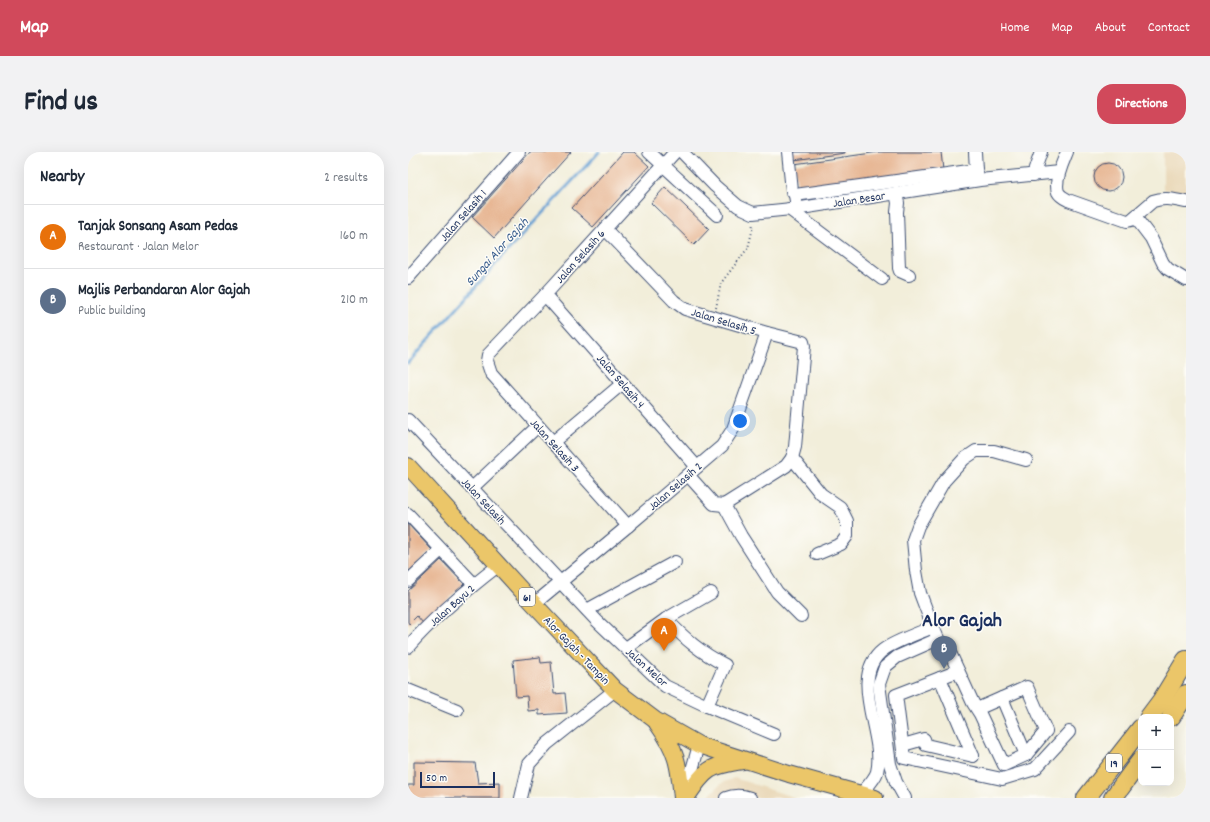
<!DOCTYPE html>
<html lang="en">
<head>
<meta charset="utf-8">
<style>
  :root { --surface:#fff; --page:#f2f2f3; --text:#1f2937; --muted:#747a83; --line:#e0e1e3; --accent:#d1495b }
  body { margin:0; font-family:Dekko,sans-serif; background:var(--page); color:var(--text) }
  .controls { position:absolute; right:12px; bottom:12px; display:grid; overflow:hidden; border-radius:8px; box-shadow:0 4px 16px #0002 }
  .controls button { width:36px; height:36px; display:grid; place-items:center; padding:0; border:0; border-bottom:1px solid var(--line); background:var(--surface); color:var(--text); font:20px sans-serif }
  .scale { position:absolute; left:12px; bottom:10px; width:75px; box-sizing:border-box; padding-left:4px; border:2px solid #1b2f5e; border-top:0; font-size:11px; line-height:14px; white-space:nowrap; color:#1b2f5e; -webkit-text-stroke:3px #fdfcf7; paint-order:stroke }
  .you { position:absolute; left:332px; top:269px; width:14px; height:14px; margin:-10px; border:3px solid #fff; border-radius:50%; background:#1a73e8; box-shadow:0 0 0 6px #1a73e833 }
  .badge { display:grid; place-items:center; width:26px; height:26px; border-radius:50%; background:var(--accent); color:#fff; font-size:13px; font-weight:700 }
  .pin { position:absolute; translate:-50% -33px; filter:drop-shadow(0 1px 2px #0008) }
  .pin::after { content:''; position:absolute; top:21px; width:14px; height:12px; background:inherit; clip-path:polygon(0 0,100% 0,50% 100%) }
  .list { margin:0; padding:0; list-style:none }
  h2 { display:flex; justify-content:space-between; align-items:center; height:52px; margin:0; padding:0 16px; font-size:17px }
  h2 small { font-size:13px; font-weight:400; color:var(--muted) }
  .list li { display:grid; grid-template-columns:26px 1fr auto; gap:12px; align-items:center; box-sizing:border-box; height:64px; padding:0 16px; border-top:1px solid var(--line) }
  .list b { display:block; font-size:15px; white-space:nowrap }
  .list p { margin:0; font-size:13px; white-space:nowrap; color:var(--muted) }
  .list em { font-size:13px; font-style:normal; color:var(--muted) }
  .map { position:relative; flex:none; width:778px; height:646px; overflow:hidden; border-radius:16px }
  header { display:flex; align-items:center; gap:24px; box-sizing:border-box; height:56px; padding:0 20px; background:var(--accent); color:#fff }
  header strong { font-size:19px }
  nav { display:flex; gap:22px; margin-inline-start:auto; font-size:14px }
  .intro { display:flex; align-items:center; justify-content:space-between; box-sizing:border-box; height:96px; padding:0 24px }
  h1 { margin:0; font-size:28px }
  .button { padding:10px 18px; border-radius:16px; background:var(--accent); color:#fff; font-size:14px; font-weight:700 }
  main { display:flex; gap:24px; padding:0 24px }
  aside { flex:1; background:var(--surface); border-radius:16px; box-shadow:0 4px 16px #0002 }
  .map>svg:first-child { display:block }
  .built { fill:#ead9ba }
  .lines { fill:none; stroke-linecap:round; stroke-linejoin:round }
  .stream { stroke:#629fd3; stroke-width:3 }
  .building { fill:#e7b693 }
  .minor-casing { stroke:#3b4c71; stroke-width:14 }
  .major-casing { stroke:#3b4c71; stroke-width:18 }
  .highway-casing { stroke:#3b4c71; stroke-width:20 }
  .path { stroke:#3b4c71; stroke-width:2; stroke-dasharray:1 3; stroke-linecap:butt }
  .minor { stroke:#fff; stroke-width:12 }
  .major { stroke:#ebc669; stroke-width:16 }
  .highway { stroke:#ebc669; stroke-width:18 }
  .labels { text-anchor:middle; stroke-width:3; stroke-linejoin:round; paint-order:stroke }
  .shield { fill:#fdfcf7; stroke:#5f6c8c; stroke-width:1 }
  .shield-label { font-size:11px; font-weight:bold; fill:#1b2f5e }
  .street-label { font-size:12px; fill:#1b2f5e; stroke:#fdfcf7 }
  .water-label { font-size:13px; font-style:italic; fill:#375c8d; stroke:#fdfcf7 }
  .town-label { font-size:20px; font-weight:bold; fill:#1b2f5e; stroke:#fdfcf7 }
</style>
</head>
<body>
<header>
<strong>Map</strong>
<nav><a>Home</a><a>Map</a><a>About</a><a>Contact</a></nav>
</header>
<div class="intro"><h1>Find us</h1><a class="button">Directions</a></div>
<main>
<aside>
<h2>Nearby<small>2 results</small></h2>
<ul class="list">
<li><span class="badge" style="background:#e8710a">A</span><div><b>Tanjak Sonsang Asam Pedas</b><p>Restaurant · Jalan Melor</p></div><em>160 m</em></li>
<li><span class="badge" style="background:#5c6f8a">B</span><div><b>Majlis Perbandaran Alor Gajah</b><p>Public building</p></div><em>210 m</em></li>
</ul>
</aside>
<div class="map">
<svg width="778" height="646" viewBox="0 0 778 646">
  <rect width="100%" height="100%" fill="#fdfcf7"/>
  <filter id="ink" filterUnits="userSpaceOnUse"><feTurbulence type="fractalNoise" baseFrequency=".025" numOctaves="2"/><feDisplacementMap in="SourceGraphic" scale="8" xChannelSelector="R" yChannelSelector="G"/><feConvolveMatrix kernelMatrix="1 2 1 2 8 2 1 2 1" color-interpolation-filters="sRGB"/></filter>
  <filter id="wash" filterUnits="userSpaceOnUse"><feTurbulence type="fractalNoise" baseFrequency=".012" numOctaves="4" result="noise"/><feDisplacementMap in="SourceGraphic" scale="16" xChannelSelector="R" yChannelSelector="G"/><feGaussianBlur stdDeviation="0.9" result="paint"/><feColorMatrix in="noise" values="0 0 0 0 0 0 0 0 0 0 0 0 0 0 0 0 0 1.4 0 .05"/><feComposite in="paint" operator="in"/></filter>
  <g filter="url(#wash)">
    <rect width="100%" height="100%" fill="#f2eeda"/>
    <g class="built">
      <polygon points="755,0 778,0 778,42 755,37"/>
      <polygon points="326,626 388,646 298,646 314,631"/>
    </g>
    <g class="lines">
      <polyline class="stream" points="0,211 93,106 191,0"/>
    </g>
    <g id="blocks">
      <g class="building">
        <polygon points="122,0 163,0 86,86 64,65"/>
        <polygon points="215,0 226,0 241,14 185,75 164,56"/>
        <polygon points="385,0 437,0 437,1 386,8"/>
        <polygon points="471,0 533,0 535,18 390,38 386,12"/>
        <circle cx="700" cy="25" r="14"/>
        <polygon points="257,35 301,77 286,93 243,51"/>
        <polygon points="0,372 24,398 0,420"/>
        <polygon points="33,408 56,432 15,471 9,464 1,472 0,470 0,439"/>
        <polygon points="132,505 133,511 143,510 146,542 157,541 159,561 131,563 131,558 120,559 119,544 108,545 105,508"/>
        <polygon points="6,610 67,611 70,631 92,630 92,646 0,646 0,633 6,633"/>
      </g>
    </g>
  </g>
  <g filter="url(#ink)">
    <use href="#blocks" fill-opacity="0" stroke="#3b4c71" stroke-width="1"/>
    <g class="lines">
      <defs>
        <g id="minor">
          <polyline points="241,0 309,63"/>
          <polyline points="274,0 307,34 330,54 345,61 393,56 572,28 651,20"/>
          <polyline points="380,0 384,39 387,43 388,49"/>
          <polyline points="567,0 568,18 570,24"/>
          <path d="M659 0C655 10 646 28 650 40 652 44 656 46 660 48L719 69 723 68 745 49C757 45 766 48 778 50"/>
          <polyline points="625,23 633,0"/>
          <polyline points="488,41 490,51 489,60 491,116 492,119 501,123"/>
          <polyline points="387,43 568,18"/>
          <polyline points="381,57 474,127"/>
          <polyline points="727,65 743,86 755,111 760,117 778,128"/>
          <polyline points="197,77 266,149 277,157 359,181 395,190 396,194 387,295 384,306 378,314 316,353 306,352 280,323"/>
          <polyline points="0,126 111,0"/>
          <polyline points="137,143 289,315"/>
          <polyline points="0,268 189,469 257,534 299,554 366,582"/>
          <polyline points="145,290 215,231"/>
          <polyline points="384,306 413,342 432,355 439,369 439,384 433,392 409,402"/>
          <polyline points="64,336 130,274"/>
          <polyline points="316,353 333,384 369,440 393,464"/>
          <polyline points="0,362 66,432"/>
          <polyline points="220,374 83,221 79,209 80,203 137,143 267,0"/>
          <polyline points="0,429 33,398"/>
          <polyline points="126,452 220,374 314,294 325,277 359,181"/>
          <polyline points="179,458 267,410"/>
          <path d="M258 467C277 487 292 500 317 513L299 554"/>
          <path d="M0 495C26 465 60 437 91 413"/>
          <polyline points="218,496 258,467 303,441"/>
          <polyline points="550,519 488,543 496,606 594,627 627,617 661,580"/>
          <polyline points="532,526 565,604"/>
          <polyline points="0,538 49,558"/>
          <polyline points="594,546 618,603"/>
          <polyline points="569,557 619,535 638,579 618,603 596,613 572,562 565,551 543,503 530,487 518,457 512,441 508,419 505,388 510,374 536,329 556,307 568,299 586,299 618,308"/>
          <polyline points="495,593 516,587 518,593 565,604"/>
          <path d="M453 642C458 636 467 627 469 620 478 583 439 526 475 498 487 489 511 481 525 475"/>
          <polyline points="277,643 291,593"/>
          <polyline points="113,646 121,612 139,592 207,538"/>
          <path d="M318 646C326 643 333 643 342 646"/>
          <polyline points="497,646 488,630 482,612 471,532 477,515 489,505 530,487"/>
        </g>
        <g id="major">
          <polyline points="0,314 126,452 207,538 247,568 291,593 381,622 467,646"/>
          <path d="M249 571C269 599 271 613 274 646"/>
          <path d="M278 646C298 617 300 614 335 609"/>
        </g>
        <g id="highway">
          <polyline points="741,565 753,549 778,508"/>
          <polyline points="763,565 778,542"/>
          <polyline points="678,646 733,576"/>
          <polyline points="705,646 733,608"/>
        </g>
      </defs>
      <use href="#minor" class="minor-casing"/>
      <use href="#major" class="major-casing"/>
      <use href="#highway" class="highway-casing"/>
      <polyline class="path" points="308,156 313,131 340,96 344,80 345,71"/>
      <use href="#minor" class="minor"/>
      <use href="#major" class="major"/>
      <use href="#highway" class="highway"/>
    </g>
  </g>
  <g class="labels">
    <g class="shield">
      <rect x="111" y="436" width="16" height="18" rx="3"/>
      <rect x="698" y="602" width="16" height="18" rx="3"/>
    </g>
    <g class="shield-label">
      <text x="119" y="449">61</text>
      <text x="706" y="615">19</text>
    </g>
    <g class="street-label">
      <text transform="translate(451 47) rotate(-9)" y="4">Jalan Besar</text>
      <text transform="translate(55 63) rotate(-49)" y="4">Jalan Selasih 1</text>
      <text transform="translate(172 104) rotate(-48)" y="4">Jalan Selasih 6</text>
      <text transform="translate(316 169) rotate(17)" y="4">Jalan Selasih 5</text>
      <text transform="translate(213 229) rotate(49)" y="4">Jalan Selasih 4</text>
      <text transform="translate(147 293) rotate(48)" y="4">Jalan Selasih 3</text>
      <text transform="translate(267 334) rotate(-41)" y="4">Jalan Selasih 2</text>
      <text transform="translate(76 349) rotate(47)" y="4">Jalan Selasih</text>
      <text transform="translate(44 453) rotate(-42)" y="4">Jalan Bayu 2</text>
      <text transform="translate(169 498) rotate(46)" y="4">Alor Gajah - Tampin</text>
      <text transform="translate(239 515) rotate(42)" y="4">Jalan Melor</text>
    </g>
    <g class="water-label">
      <text transform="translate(88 99) rotate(-48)" y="5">Sungai Alor Gajah</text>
    </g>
    <g class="town-label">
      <text x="554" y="474">Alor Gajah</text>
    </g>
  </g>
</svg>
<div class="controls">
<button>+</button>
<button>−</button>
</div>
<div class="scale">50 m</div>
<div class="you"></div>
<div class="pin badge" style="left:256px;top:499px;background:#e8710a">A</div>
<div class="pin badge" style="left:536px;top:517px;background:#5c6f8a">B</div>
</div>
</main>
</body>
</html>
